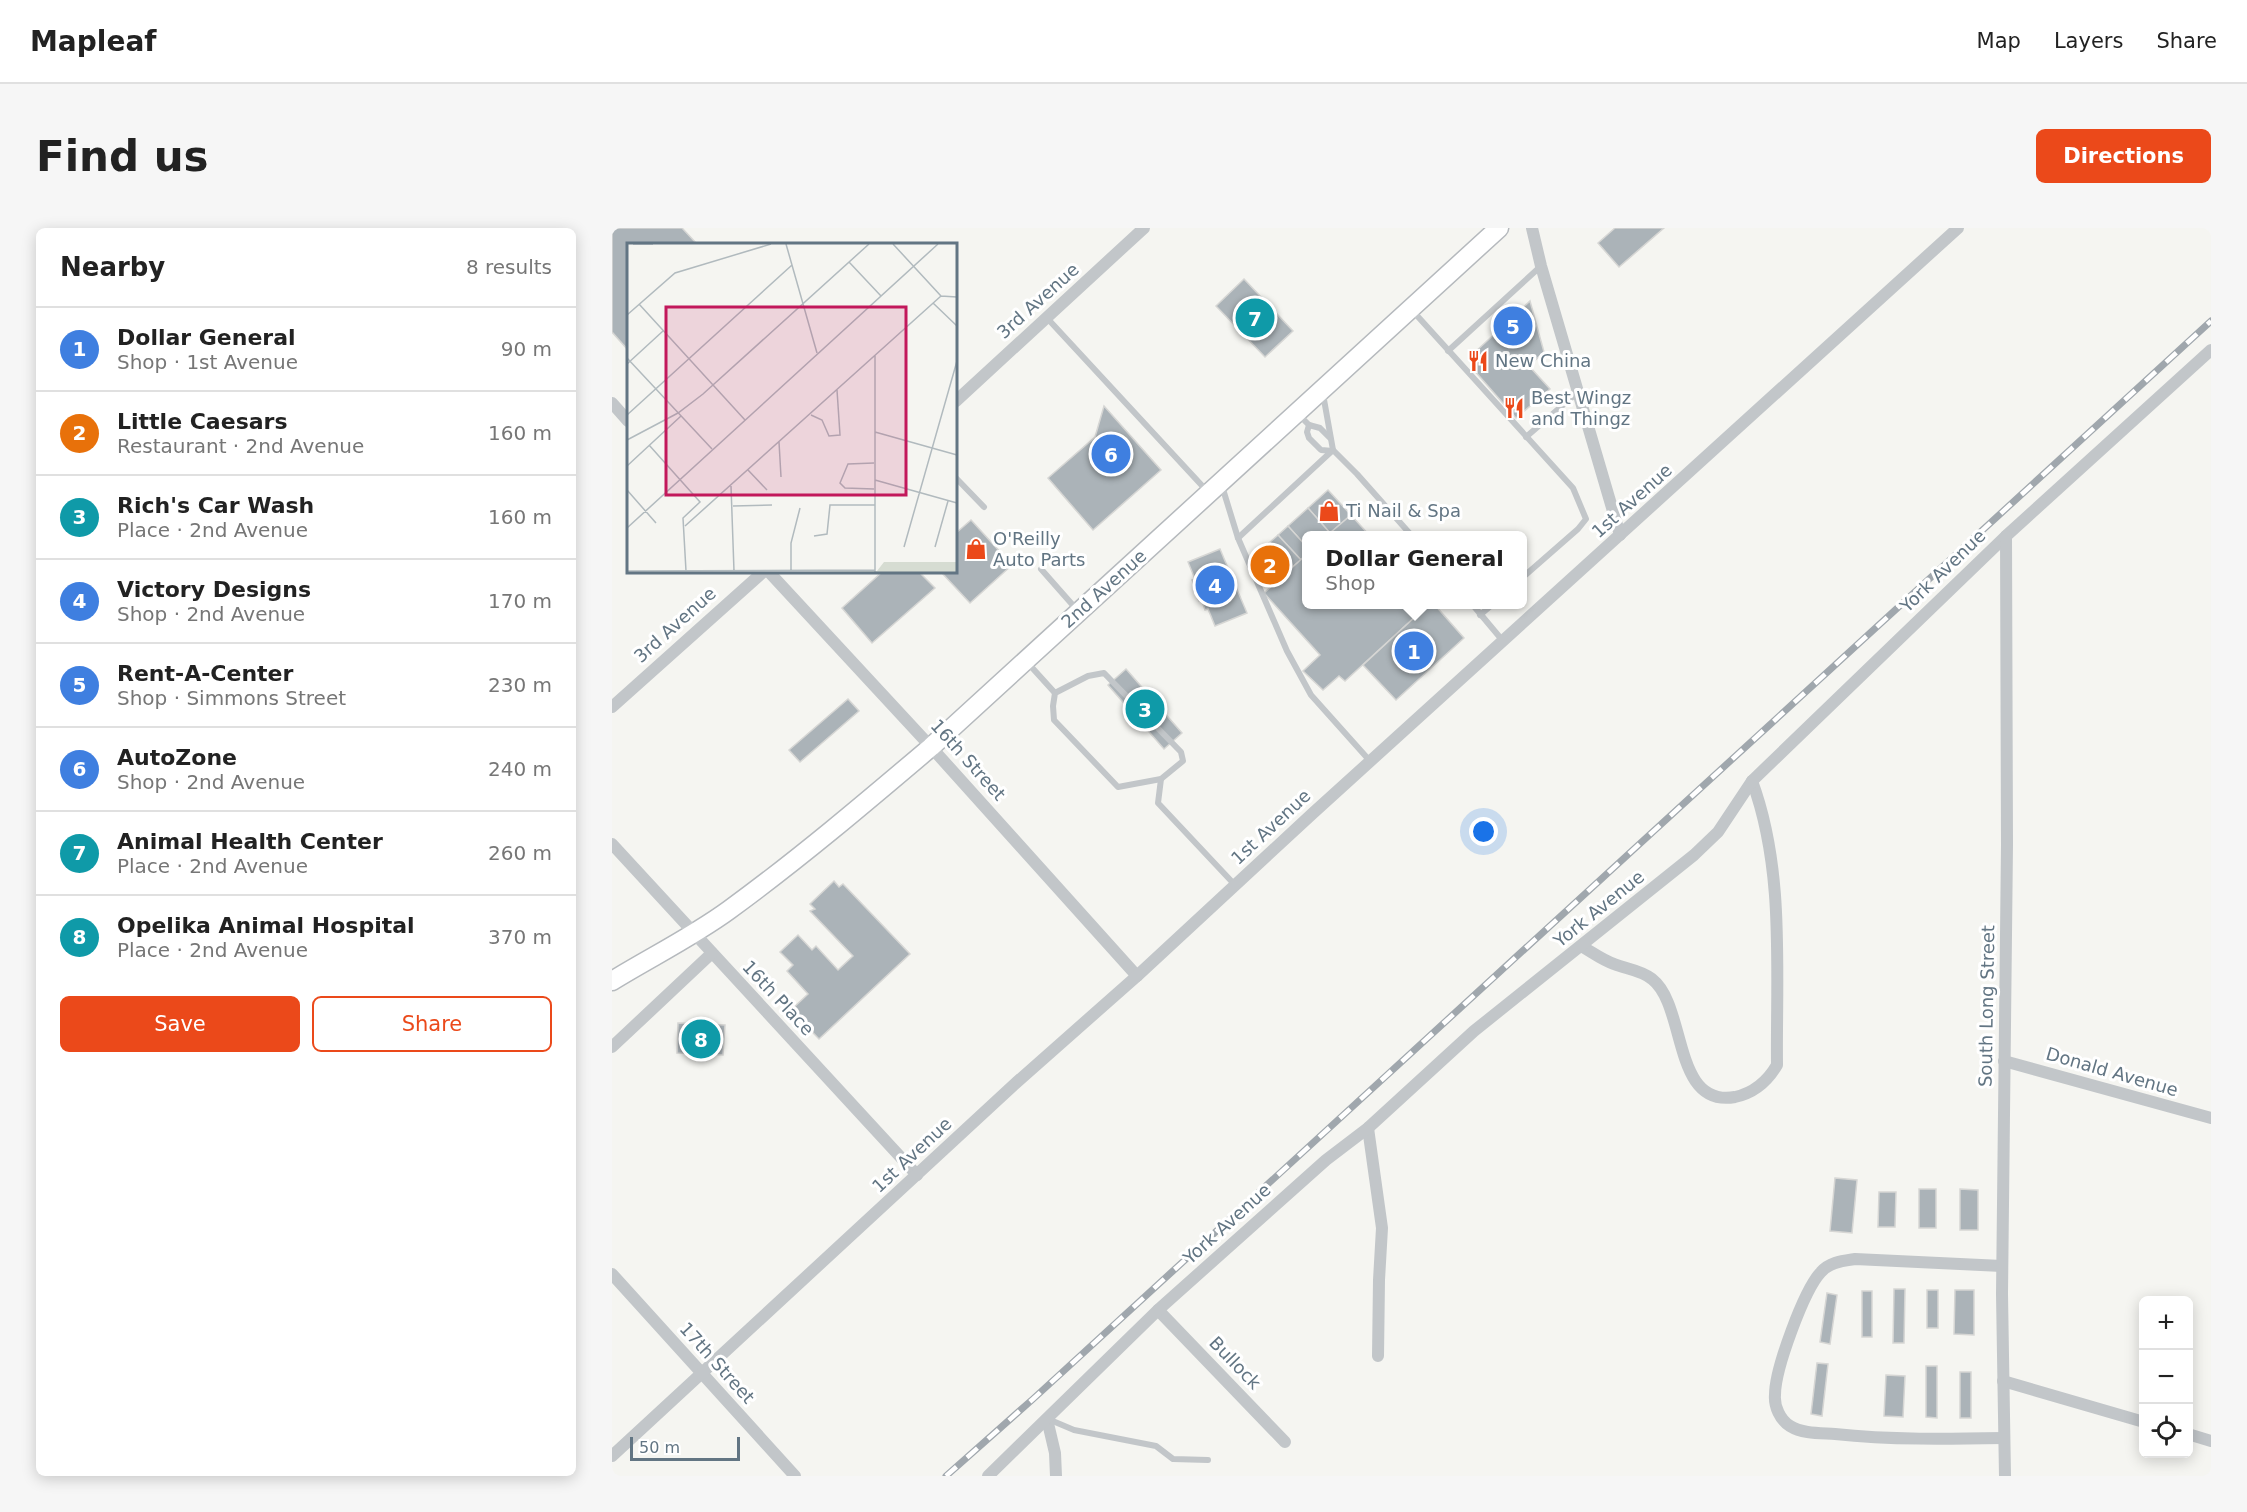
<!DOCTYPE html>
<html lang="en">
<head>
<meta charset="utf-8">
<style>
  :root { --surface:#fff; --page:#f6f6f6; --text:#222; --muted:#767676; --line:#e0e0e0; --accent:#eb491a }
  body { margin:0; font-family:"DejaVu Sans",sans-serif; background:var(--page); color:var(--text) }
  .controls { position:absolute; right:18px; bottom:18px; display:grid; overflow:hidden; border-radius:9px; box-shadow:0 3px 15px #0003 }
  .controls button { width:54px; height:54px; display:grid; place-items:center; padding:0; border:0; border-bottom:2px solid var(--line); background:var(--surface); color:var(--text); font:30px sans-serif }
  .scale { position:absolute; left:18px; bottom:15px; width:110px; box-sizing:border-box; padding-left:6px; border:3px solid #627583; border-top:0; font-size:16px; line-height:21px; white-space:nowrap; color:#627583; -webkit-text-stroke:4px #fff; paint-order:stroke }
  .you { position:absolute; left:872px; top:604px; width:21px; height:21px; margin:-15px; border:4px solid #fff; border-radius:50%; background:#1a73e8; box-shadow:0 0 0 9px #1a73e833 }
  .badge { display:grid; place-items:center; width:39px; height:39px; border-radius:50%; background:var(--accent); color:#fff; font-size:20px; font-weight:700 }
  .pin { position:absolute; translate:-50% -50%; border:3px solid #fff; box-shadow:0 2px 6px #0006 }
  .popup { position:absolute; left:690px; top:303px; width:225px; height:78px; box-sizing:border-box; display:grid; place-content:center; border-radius:9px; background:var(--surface); filter:drop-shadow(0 2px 4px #0005); font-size:20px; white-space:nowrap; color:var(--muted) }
  .popup b { font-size:22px; color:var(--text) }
  .popup::after { content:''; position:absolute; left:50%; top:100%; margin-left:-12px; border:12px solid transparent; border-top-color:var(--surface) }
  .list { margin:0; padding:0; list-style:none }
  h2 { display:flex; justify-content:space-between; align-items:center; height:78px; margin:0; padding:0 24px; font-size:26px }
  h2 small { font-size:20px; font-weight:400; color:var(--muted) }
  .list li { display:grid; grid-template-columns:39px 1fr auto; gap:18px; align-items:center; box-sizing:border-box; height:84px; padding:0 24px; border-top:2px solid var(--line) }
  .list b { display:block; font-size:22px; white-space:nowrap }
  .list p { margin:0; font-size:20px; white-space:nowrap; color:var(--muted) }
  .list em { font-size:20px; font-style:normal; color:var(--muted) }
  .actions { display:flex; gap:12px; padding:18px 24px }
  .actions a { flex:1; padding:14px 0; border:2px solid var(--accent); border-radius:9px; text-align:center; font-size:21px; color:var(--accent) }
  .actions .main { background:var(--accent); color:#fff }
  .icon { flex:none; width:33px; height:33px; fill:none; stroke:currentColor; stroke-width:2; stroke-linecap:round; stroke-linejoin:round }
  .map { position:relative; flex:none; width:1599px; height:1248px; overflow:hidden; border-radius:9px }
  header { display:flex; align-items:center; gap:36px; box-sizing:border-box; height:84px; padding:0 30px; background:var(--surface); border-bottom:2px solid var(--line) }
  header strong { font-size:28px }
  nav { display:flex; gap:33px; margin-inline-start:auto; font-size:21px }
  .intro { display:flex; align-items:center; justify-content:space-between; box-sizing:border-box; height:144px; padding:0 36px }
  h1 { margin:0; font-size:42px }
  .button { padding:15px 27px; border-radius:9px; background:var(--accent); color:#fff; font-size:21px; font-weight:700 }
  main { display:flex; gap:36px; padding:0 36px }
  aside { flex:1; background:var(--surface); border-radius:9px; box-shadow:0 3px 15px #0003 }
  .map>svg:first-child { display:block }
  .building { fill:#abb3b8; stroke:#d6d6d4; stroke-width:1.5 }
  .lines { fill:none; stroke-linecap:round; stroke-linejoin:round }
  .primary-casing { stroke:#b5b9bd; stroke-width:21 }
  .service { stroke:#c2c6c9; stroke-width:6 }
  .minor { stroke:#c2c6c9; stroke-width:12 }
  .primary { stroke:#fff; stroke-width:18 }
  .rail-casing { stroke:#a0a7ad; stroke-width:7 }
  .rail { stroke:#fff; stroke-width:4.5; stroke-dasharray:14; stroke-linecap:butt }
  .labels { text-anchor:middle; stroke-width:6; stroke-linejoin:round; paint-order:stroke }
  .street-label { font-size:18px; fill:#627583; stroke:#fff }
  .poi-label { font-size:18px; fill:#627583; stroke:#fff; text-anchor:start }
  .inset-road { fill:none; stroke:#b1babe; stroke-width:1.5 }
  .view { fill:#c2185b; fill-opacity:0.15; stroke:#c2185b; stroke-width:3 }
  .inset-edge { fill:none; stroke:#627583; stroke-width:3 }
</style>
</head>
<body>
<header>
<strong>Mapleaf</strong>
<nav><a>Map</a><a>Layers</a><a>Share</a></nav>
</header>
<div class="intro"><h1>Find us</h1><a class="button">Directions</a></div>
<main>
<aside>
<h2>Nearby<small>8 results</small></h2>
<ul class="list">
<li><span class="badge" style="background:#3f7fe0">1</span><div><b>Dollar General</b><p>Shop · 1st Avenue</p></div><em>90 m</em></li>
<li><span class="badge" style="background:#e8710a">2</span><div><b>Little Caesars</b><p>Restaurant · 2nd Avenue</p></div><em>160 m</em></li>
<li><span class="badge" style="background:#0f9aa8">3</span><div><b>Rich's Car Wash</b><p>Place · 2nd Avenue</p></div><em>160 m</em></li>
<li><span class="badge" style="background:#3f7fe0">4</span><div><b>Victory Designs</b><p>Shop · 2nd Avenue</p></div><em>170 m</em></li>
<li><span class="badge" style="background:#3f7fe0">5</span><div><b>Rent-A-Center</b><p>Shop · Simmons Street</p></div><em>230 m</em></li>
<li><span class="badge" style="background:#3f7fe0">6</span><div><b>AutoZone</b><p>Shop · 2nd Avenue</p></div><em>240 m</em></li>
<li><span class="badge" style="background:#0f9aa8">7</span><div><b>Animal Health Center</b><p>Place · 2nd Avenue</p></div><em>260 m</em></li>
<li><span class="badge" style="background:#0f9aa8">8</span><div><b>Opelika Animal Hospital</b><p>Place · 2nd Avenue</p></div><em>370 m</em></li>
</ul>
<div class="actions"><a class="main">Save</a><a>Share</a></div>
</aside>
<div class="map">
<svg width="1599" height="1248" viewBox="0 0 1599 1248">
  <rect width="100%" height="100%" fill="#f5f5f1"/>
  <g class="building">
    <polygon points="0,0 70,0 85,16 16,16 16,122 0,104"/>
    <polygon points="1003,0 1052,0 1007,39 986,15"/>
    <polygon points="632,51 681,103 653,129 604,78"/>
    <polygon points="918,73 932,124 917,138 938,161 904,190 861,141 862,125"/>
    <polygon points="492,178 549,242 481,302 436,250 483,209"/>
    <polygon points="716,262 739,287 718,305 696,280"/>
    <polygon points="696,280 718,305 716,308 694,308 694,318 676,298"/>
    <polygon points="739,287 758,308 716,308 718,305"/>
    <polygon points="359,292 400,337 358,375 329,344 344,344 344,305"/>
    <polygon points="676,298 694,318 694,327 689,332 666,307"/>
    <polygon points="666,307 689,332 679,340 657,315"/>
    <polygon points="657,315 679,340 659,358 636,333"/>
    <polygon points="608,321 635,385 603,398 596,381 593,382 590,373 587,373 582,363 584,361 580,352 583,351 576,334"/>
    <polygon points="694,327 694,376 817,376 733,453 727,448 711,462 691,443 708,427 652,365"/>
    <polygon points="270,344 307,344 323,360 260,415 230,380"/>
    <polygon points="817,376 822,376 852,410 784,472 751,437"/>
    <polygon points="514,441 570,505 552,521 496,457"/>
    <polygon points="236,471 247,483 188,534 177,522"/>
    <polygon points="222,653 227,659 231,656 298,726 207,811 179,782 196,766 175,743 181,737 168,724 186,707 200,722 204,718 226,742 241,728 198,683 203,681 198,676"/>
    <polygon points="66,795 113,797 111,827 65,825"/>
    <polygon points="1223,950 1245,952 1240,1005 1218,1003"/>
    <rect x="1307" y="961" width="17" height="39"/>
    <polygon points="1348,961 1366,962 1366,1002 1348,1002"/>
    <polygon points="1267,964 1284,964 1283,999 1266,999"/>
    <polygon points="1282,1061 1293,1061 1292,1115 1281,1115"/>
    <rect x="1315" y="1062" width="11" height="38"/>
    <polygon points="1343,1062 1362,1062 1362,1107 1342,1106"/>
    <rect x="1250" y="1063" width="10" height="46"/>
    <polygon points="1215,1065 1225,1067 1218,1116 1208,1114"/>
    <polygon points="1205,1135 1216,1136 1210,1188 1199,1186"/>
    <polygon points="1314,1138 1325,1138 1325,1190 1314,1189"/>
    <rect x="1348" y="1144" width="11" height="46"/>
    <polygon points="1274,1147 1293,1148 1291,1189 1272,1188"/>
  </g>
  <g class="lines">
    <defs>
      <path id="primary" d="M0 753C39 729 80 709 117 682 187 631 253 575 319 519L887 0"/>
    </defs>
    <use href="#primary" class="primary-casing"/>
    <g class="service">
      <polyline points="799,81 961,260 974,291 966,301 910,350"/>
      <polyline points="435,90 595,263"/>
      <polyline points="836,123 929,38"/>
      <polyline points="711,166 721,222 745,246 800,308"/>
      <polyline points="686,186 697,197 708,200 718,210"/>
      <polyline points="697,197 695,204 697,210 709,222 721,223"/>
      <polyline points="914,209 966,164"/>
      <polyline points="344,250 372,279"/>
      <polyline points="610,258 626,310 675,423 699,467 758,533"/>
      <polyline points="626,310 721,222"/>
      <polyline points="429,341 466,383"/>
      <polyline points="860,376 891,413"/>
      <polyline points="868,387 881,376"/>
      <polyline points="414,433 443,465"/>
      <polygon points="492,445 569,524 571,533 549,551 506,559 442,492 441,478 443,465 476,448"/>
      <polyline points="549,551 546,575 623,657"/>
      <polyline points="436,1191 462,1202 544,1218 561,1231 596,1232"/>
    </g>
    <g class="minor">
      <polyline points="920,0 929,38 1008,307"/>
      <polyline points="344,173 532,0"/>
      <polyline points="0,175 16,193"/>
      <polyline points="157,344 319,519 525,748"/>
      <polyline points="0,479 151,344"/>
      <polyline points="0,616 305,947"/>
      <path d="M969 718C980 724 990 732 1002 736 1014 741 1029 742 1040 751 1075 778 1060 880 1123 869 1142 865 1155 854 1165 837 1164 743 1173 642 1140 553"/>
      <polyline points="0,819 100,725"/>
      <polyline points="1392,833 1599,890"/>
      <polyline points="756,900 770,1000 767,1052 766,1128"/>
      <path d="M1390 1038 1243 1031C1230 1033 1218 1034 1209 1044 1192 1062 1163 1141 1163 1167 1162 1178 1168 1192 1178 1198 1191 1206 1208 1205 1223 1206 1279 1212 1336 1211 1392 1210"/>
      <polyline points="0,1046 183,1248"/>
      <polyline points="546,1082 673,1214"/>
      <polyline points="1391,1153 1532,1194"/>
      <polyline points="435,1191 443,1225 444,1248"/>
      <polyline points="1576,1206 1599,1213"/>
      <polyline points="0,1228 405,854 525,748 700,586 1346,0"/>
      <polyline points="376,1248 546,1082 714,932 756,900 862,803 1082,627 1106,604 1140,553 1394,308 1599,122"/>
      <polyline points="1393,1248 1390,1066 1395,617 1394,308"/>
    </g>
    <use href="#primary" class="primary"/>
    <defs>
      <polyline id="rail" points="334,1248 421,1171 1599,93"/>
    </defs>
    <use href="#rail" class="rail-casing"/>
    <use href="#rail" class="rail"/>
  </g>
  <defs>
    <symbol id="restaurant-bare" viewBox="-9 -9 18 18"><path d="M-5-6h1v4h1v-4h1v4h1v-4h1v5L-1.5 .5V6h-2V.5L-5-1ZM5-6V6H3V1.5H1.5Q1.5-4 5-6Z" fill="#eb491a" stroke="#fff" stroke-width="2.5" paint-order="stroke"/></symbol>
    <symbol id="shop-bare" viewBox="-9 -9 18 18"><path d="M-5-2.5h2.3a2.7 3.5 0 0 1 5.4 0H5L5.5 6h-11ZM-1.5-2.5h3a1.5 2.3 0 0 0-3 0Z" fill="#eb491a" stroke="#fff" stroke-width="2.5" paint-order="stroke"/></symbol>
  </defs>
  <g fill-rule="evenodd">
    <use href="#restaurant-bare" x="851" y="118" width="30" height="30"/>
    <use href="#restaurant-bare" x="887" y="165" width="30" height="30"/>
    <use href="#shop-bare" x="702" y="268" width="30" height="30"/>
    <use href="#shop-bare" x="349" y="306" width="30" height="30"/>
  </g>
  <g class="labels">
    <g class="street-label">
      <text transform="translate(426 73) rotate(-42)" y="6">3rd Avenue</text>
      <text transform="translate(1020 273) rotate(-42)" y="6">1st Avenue</text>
      <text transform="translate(1331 343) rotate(-44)" y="6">York Avenue</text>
      <text transform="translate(492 361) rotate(-42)" y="6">2nd Avenue</text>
      <text transform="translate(63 397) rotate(-42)" y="6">3rd Avenue</text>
      <text transform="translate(356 532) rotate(48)" y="6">16th Street</text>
      <text transform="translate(659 599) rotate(-43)" y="6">1st Avenue</text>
      <text transform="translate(987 681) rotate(-39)" y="6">York Avenue</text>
      <text transform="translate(166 770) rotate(47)" y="6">16th Place</text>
      <text transform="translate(1375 778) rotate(-89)" y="6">South Long Street</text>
      <text transform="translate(1500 844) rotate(16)" y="6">Donald Avenue</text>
      <text transform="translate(300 927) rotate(-43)" y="6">1st Avenue</text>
      <text transform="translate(615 996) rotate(-42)" y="6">York Avenue</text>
      <text transform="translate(105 1135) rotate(48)" y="6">17th Street</text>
      <text transform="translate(623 1135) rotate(46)" y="6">Bullock</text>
    </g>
    <g class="poi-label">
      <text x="883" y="139">New China</text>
      <text x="919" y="176">Best Wingz<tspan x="919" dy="21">and Thingz</tspan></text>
      <text x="734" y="289">Ti Nail &amp; Spa</text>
      <text x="381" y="317">O'Reilly<tspan x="381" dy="21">Auto Parts</tspan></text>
    </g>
  </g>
  <g transform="translate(15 15)">
    <rect width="330" height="330" fill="#f5f5f1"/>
    <path d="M257 319H330V329H177L250 328Z" fill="#d6dcd2"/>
    <path class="inset-road" d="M6 1H26M159 1 190 110M266 1 314 53 330 54M222 19 254 53M306 60 330 83M12 61 118 177M0 72 48 30 144 1M248 112V329M0 115 85 206M0 121 36 88M0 172 165 22M184 172 195 177 202 193 213 192 210 147M248 189 330 212M0 197 51 170 76 151 242 1M152 199 154 234M22 202 73 259 56 275 59 328M247 220 221 221 213 240 218 245 247 246M0 223 54 173M121 227 140 247M248 237 330 260M104 243 107 328M0 247 29 280M106 263 145 262M58 283 314 53M0 285 311 1M187 293 200 291 203 262H248M277 304 330 118M308 304 321 258M164 327V300L173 265M0 328 248 327"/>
    <path class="view" d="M39 64H279V252H39Z"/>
    <rect width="330" height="330" class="inset-edge"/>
  </g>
</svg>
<div class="controls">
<button>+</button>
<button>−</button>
<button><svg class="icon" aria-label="locate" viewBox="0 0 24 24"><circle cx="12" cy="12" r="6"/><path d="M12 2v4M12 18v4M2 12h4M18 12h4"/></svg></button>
</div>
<div class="scale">50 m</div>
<div class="you"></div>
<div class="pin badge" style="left:802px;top:423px;background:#3f7fe0">1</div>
<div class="popup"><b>Dollar General</b>Shop</div>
<div class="pin badge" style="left:658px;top:337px;background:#e8710a">2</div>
<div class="pin badge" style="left:533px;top:481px;background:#0f9aa8">3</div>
<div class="pin badge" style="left:603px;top:357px;background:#3f7fe0">4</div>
<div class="pin badge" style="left:901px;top:98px;background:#3f7fe0">5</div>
<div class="pin badge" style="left:499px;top:226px;background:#3f7fe0">6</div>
<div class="pin badge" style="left:643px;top:90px;background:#0f9aa8">7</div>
<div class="pin badge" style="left:89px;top:811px;background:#0f9aa8">8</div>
</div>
</main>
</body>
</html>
